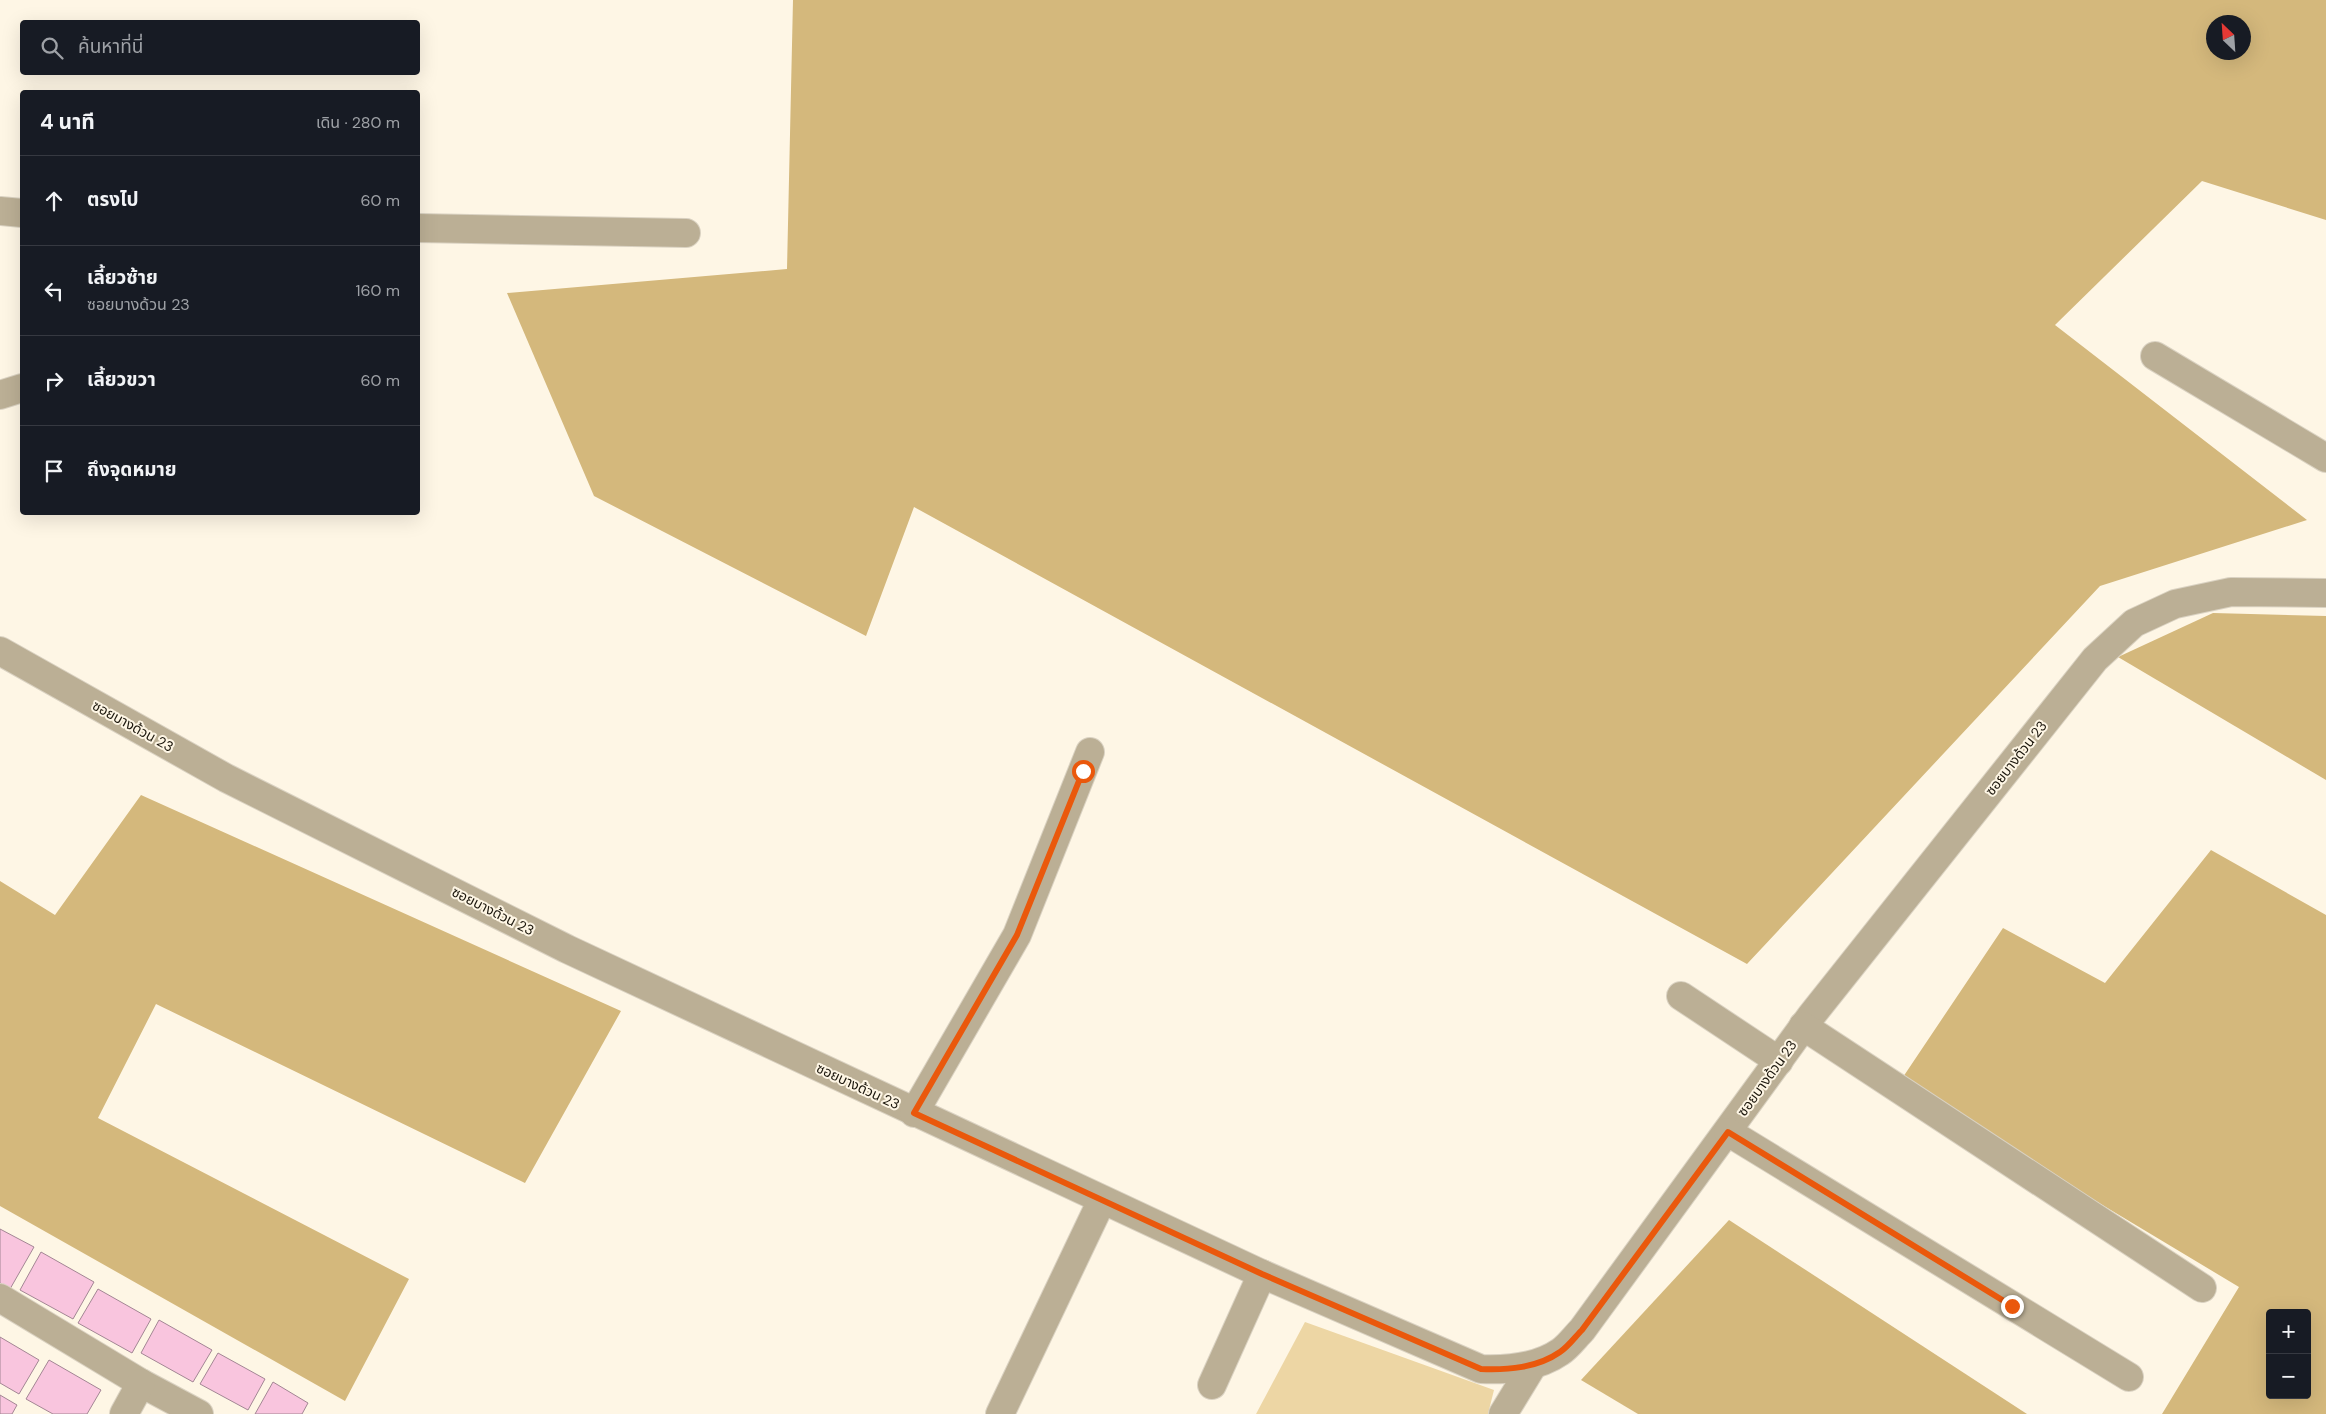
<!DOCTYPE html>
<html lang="th">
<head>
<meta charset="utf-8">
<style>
  :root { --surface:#171b24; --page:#20242c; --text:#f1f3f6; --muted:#9ea1a6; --line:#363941 }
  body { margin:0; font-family:"DM Sans","Noto Sans Thai",sans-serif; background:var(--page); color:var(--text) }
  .controls { position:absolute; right:15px; bottom:15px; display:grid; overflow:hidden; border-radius:5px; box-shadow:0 5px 20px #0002 }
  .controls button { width:45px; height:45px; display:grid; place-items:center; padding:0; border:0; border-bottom:1px solid var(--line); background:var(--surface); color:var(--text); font:25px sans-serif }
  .compass { position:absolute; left:2206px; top:15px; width:45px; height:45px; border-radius:50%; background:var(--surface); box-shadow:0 5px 20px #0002; rotate:335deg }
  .stop { position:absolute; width:15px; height:15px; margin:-11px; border:4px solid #ea580c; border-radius:50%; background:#fff }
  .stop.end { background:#ea580c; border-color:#fff; box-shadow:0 1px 5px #0008 }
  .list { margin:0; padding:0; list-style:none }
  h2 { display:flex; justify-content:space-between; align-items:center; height:65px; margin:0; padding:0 20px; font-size:21px }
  h2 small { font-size:16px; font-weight:400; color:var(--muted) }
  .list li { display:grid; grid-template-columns:32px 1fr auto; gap:15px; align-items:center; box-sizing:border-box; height:90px; padding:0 20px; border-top:1px solid var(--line) }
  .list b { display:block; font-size:19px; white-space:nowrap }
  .list p { margin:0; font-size:16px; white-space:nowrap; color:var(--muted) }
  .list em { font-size:16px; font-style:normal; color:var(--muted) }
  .icon { flex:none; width:28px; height:28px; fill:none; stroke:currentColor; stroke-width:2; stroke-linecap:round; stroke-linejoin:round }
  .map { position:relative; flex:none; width:2326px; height:1414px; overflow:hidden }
  .search { position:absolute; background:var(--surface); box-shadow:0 5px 20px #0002; left:20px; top:20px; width:400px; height:55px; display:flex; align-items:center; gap:12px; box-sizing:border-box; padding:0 18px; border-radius:5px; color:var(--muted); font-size:19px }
  .panel { position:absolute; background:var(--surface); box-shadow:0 5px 20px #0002; left:20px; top:90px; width:400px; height:425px; border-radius:5px }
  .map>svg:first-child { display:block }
  .green { fill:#edd6a4 }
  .forest { fill:#d4b87c; fill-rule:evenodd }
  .building { fill:#f9c5de; stroke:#a38694 }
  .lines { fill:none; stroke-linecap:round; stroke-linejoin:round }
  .minor-casing { stroke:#dad2c2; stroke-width:30 }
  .minor { stroke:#bbaf95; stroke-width:28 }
  .route { stroke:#ea580c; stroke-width:6 }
  .labels { text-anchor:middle; stroke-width:4; stroke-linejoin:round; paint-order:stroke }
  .street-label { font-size:14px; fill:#1a150b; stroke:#fef6e5 }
</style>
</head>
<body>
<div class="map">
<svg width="2326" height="1414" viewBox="0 0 2326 1414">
  <rect width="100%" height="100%" fill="#fef6e5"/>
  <polygon class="green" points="1305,1322 1494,1390 1488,1414 1256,1414"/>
  <g class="forest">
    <path d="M793 0H2326V220L2202 181 2055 325 2307 520 2100 586 1747 964 914 507 866 636 594 496 507 293 787 269ZM2244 22V52H2214V22Z"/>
    <polygon points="2213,613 2326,616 2326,780 2118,657"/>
    <polygon points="141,795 621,1011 525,1183 156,1004 98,1118 409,1279 345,1401 0,1206 0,881 55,915"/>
    <path d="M2211 850 2326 915V1414H2162L2239 1287 1899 1083 2003 928 2105 983ZM2270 1313H2307V1395H2270Z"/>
    <polygon points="1729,1220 2027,1414 1638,1414 1581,1380"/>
  </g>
  <g class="building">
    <polygon points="0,1229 34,1247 10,1289 0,1283"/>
    <polygon points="41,1252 94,1282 73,1319 20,1290"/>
    <polygon points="98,1289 151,1319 132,1353 78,1323"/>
    <polygon points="159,1320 212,1350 193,1382 141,1353"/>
    <polygon points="0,1337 39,1360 19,1394 0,1383"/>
    <polygon points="218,1353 265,1379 248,1410 200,1384"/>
    <polygon points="49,1360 101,1390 87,1414 53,1414 26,1399"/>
    <polygon points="273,1382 308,1403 302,1414 255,1414"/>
    <polygon points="0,1395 17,1405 12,1414 0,1414"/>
  </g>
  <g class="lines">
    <defs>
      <g id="minor">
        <polyline points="0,211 22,213"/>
        <polyline points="418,228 686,233"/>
        <polyline points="2155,356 2326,458"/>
        <polyline points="0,395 22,388"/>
        <path d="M0 651 226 778 567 949 1262 1274 1481 1369C1508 1370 1537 1368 1560 1352 1568 1347 1575 1337 1582 1330L1811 1016 2095 659 2134 623 2175 604 2231 592 2326 593"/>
        <polyline points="1681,996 1779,1061"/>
        <polyline points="1803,1026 2202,1288"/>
        <polyline points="914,1113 1017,935 1090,752"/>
        <polyline points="1728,1132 2129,1377"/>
        <polyline points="0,1298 141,1383 199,1414"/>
        <polyline points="1212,1385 1262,1274"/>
        <polyline points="124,1414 141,1383"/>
        <polyline points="1000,1414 1102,1200"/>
        <polyline points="1503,1414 1533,1365"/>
      </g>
    </defs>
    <use href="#minor" class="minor-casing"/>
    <use href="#minor" class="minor"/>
  </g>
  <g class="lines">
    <path class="route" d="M1083 771 1017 935 914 1113 1262 1274 1481 1369C1508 1370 1537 1368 1560 1352 1568 1347 1575 1337 1582 1330L1728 1132 2012 1306"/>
  </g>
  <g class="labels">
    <g class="street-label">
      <text transform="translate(133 726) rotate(29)" y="5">ซอยบางด้วน 23</text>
      <text transform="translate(2016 758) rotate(-52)" y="5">ซอยบางด้วน 23</text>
      <text transform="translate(493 911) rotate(27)" y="5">ซอยบางด้วน 23</text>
      <text transform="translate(1767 1078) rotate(-54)" y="5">ซอยบางด้วน 23</text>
      <text transform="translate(858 1086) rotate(25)" y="5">ซอยบางด้วน 23</text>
    </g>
  </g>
</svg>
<div class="controls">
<button>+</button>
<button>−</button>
</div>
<svg class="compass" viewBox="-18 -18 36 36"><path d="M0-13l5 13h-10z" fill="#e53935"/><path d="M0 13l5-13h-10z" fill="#9ea1a6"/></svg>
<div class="stop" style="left:1083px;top:771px"></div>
<div class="stop end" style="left:2012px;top:1306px"></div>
<div class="search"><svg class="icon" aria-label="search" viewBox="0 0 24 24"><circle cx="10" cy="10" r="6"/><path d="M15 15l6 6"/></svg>ค้นหาที่นี่</div>
<section class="panel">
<h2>4 นาที<small>เดิน · 280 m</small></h2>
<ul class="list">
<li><svg class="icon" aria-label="ahead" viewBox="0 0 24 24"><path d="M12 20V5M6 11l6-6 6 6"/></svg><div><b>ตรงไป</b></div><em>60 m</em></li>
<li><svg class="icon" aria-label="left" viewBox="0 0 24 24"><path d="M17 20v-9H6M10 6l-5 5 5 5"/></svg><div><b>เลี้ยวซ้าย</b><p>ซอยบางด้วน 23</p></div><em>160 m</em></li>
<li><svg class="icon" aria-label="right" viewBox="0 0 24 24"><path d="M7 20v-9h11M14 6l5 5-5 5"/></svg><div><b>เลี้ยวขวา</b></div><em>60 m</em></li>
<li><svg class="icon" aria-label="arrive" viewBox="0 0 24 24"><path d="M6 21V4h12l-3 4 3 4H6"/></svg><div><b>ถึงจุดหมาย</b></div></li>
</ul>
</section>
</div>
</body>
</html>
